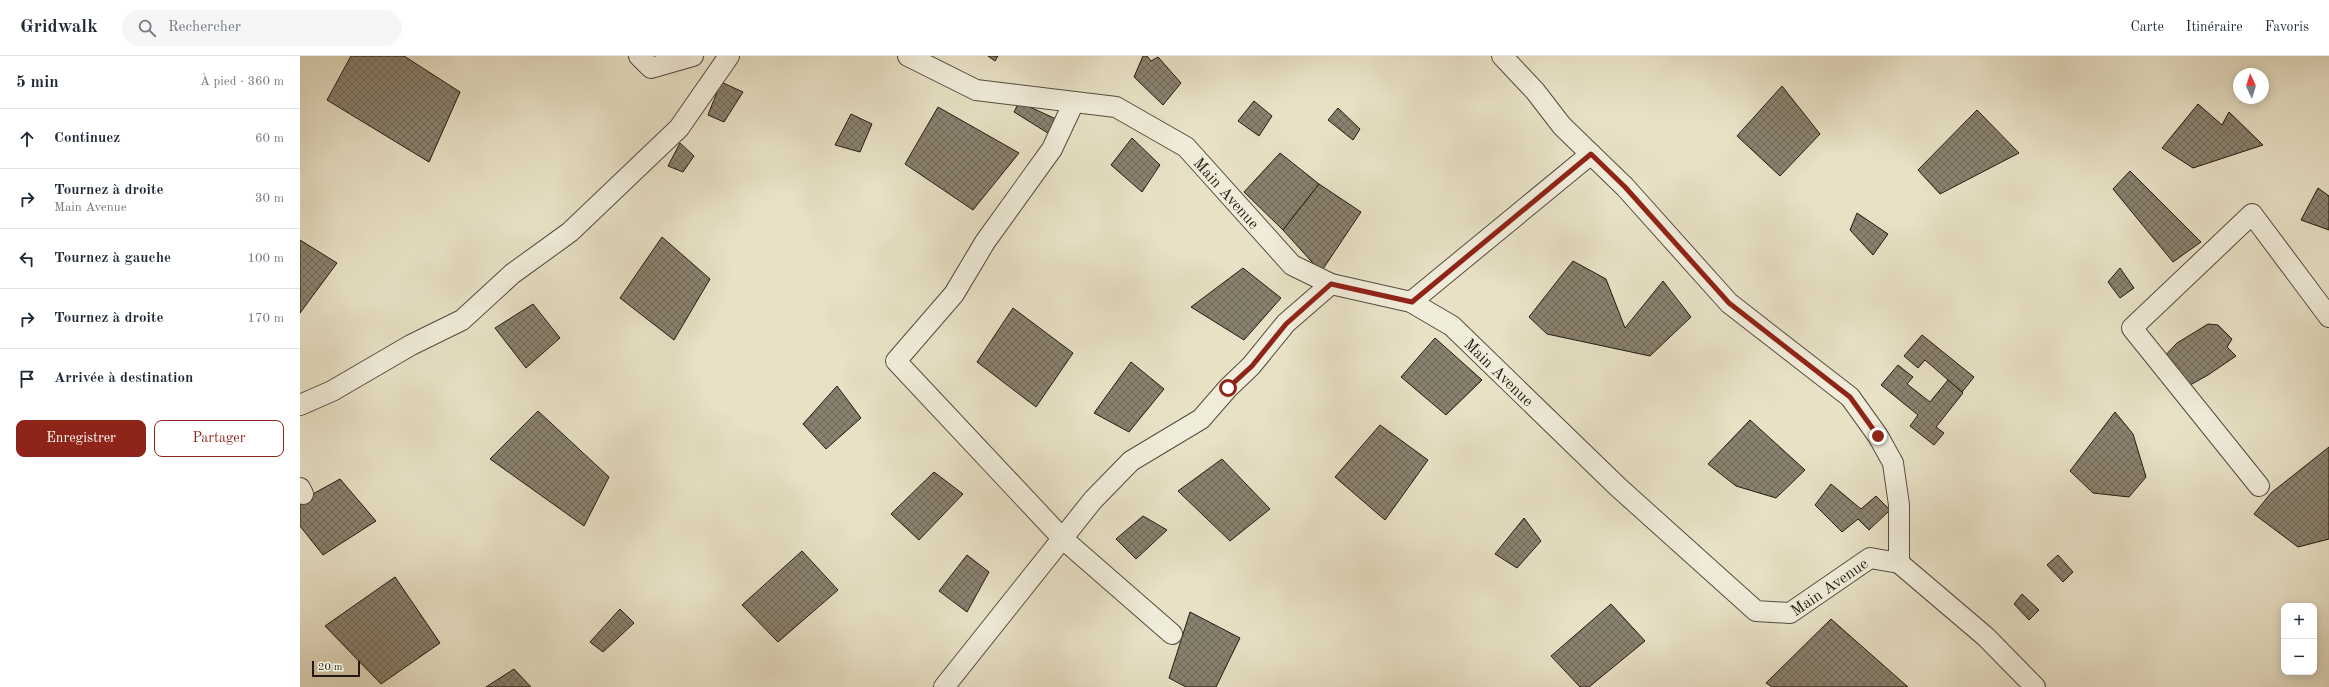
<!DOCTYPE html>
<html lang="fr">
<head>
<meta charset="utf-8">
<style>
  :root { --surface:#fff; --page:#f6f6f7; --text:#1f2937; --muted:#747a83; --line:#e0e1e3; --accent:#8f2418 }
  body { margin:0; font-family:"Old Standard TT",serif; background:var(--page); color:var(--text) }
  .controls { position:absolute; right:12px; bottom:12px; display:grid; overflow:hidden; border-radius:8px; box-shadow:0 2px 10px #0003 }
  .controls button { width:36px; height:36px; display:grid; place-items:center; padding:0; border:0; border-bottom:1px solid var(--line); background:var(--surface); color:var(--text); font:20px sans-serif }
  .compass { position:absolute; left:1933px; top:12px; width:36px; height:36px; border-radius:50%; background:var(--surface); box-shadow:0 2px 10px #0003; rotate:356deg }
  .scale { position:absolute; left:12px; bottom:10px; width:48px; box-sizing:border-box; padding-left:4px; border:2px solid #221a10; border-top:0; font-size:11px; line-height:14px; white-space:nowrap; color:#221a10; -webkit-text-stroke:3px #f0ecda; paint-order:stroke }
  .stop { position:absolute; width:12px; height:12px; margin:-9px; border:3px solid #8f2418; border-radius:50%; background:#fff }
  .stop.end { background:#8f2418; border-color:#fff; box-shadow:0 1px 4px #0008 }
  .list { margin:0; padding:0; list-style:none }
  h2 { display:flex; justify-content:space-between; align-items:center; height:52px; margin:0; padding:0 16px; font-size:17px }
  h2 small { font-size:13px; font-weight:400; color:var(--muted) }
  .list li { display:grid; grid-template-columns:26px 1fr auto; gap:12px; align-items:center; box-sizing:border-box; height:60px; padding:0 16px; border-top:1px solid var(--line) }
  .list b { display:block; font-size:15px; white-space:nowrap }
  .list p { margin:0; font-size:13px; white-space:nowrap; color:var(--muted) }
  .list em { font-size:13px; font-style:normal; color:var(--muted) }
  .actions { display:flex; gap:8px; padding:12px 16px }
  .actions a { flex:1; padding:9px 0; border:1px solid var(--accent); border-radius:8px; text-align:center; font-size:14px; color:var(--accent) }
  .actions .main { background:var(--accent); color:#fff }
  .icon { flex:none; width:22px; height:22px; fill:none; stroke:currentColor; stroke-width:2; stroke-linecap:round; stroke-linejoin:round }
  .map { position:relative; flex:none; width:2029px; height:631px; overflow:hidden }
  header { display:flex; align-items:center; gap:24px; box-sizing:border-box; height:56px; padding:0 20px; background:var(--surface); border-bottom:1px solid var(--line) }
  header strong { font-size:19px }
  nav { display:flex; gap:22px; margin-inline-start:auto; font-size:14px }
  .search { width:280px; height:36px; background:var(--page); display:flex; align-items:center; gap:10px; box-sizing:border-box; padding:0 14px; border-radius:22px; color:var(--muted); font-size:15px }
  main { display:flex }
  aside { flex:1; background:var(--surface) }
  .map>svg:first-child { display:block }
  .building { fill:url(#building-cross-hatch); stroke:#221a10 }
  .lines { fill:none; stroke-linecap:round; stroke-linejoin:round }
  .minor-casing { stroke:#544c3e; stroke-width:22 }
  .minor { stroke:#f0ecda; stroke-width:20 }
  .route { stroke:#8f2418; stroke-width:5 }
  .labels { text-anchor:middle; stroke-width:4; stroke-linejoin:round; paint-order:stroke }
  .street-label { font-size:16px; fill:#221a10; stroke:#f0ecda }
</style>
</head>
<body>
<header>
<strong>Gridwalk</strong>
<div class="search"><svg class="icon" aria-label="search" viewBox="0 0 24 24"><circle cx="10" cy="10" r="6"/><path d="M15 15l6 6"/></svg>Rechercher</div>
<nav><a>Carte</a><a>Itinéraire</a><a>Favoris</a></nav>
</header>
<main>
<aside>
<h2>5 min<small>À pied · 360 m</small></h2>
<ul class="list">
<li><svg class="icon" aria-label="ahead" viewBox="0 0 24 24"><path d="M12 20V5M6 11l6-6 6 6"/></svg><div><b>Continuez</b></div><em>60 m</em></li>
<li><svg class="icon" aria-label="right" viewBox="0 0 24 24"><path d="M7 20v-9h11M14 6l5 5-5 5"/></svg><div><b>Tournez à droite</b><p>Main Avenue</p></div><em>30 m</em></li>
<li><svg class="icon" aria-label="left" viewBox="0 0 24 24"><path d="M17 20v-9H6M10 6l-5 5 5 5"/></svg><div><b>Tournez à gauche</b></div><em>100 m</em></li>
<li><svg class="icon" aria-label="right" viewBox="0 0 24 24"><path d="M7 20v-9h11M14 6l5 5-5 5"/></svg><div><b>Tournez à droite</b></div><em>170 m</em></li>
<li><svg class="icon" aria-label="arrive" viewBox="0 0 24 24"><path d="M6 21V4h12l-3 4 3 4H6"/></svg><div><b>Arrivée à destination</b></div></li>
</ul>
<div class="actions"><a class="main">Enregistrer</a><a>Partager</a></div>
</aside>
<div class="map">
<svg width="2029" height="631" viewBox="0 0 2029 631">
  <defs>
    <pattern id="building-cross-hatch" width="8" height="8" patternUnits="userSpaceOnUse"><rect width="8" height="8" fill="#89816f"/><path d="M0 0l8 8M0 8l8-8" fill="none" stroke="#70695a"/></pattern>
  </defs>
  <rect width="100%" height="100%" fill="#e8e1c6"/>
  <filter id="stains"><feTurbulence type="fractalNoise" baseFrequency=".005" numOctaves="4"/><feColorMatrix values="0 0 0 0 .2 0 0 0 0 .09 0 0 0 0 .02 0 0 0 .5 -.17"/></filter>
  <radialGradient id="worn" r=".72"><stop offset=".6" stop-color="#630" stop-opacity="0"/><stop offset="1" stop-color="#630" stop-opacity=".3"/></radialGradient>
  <g class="building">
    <polygon points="51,0 104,0 160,36 129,106 27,44"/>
    <polygon points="688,0 698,0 695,5"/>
    <polygon points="843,0 847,0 851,5 858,1 881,27 863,49 834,21"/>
    <polygon points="421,26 443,36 424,66 408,59"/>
    <polygon points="1482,30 1520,78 1480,120 1437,80"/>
    <polygon points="954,45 972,60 959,80 938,65"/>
    <polygon points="719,46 756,63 751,79 714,56"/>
    <polygon points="1898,48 1922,69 1929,56 1963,89 1893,112 1862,92"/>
    <polygon points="638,51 719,97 673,154 605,108"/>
    <polygon points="1038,52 1060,73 1053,84 1028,64"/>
    <polygon points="1677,54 1719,97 1640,138 1618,114"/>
    <polygon points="551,58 572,68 560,96 535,89"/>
    <polygon points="832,82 860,109 842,136 811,109"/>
    <polygon points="380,87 394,100 383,116 368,110"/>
    <polygon points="980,97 1019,128 983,174 944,136"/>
    <polygon points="1830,115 1901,186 1873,206 1813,133"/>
    <polygon points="1019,128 1061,156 1021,216 983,174"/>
    <polygon points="2018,132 2029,140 2029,174 2001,164"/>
    <polygon points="1557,157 1588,178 1573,199 1550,174"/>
    <polygon points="362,181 410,223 374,284 320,242"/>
    <polygon points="0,184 37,207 0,257"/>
    <polygon points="1273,205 1306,223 1325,272 1363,225 1391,261 1350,300 1247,278 1229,261"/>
    <polygon points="943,212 981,242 944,284 891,251"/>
    <polygon points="1820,212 1834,232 1820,242 1808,226"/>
    <polygon points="233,248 260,282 226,312 195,272"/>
    <polygon points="713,252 773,297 736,351 677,306"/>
    <polygon points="1908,268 1918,269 1932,283 1927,291 1936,300 1908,319 1883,333 1861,304 1877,287"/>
    <polygon points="1622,279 1674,321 1662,336 1625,304 1618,312 1604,300"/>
    <polygon points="1135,282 1182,324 1146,359 1101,321"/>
    <polygon points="831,306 864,333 829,376 794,357"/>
    <polygon points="1598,309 1613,321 1607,328 1630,346 1648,324 1663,337 1636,371 1644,377 1634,389 1610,370 1618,359 1581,329"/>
    <polygon points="537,330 561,362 526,393 503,368"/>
    <polygon points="238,355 309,421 284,470 190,403"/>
    <polygon points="1815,356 1833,378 1846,421 1829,441 1793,437 1770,415"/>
    <polygon points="1450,364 1505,414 1476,442 1436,430 1408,408"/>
    <polygon points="1080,369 1128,404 1085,464 1035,421"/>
    <polygon points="2029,391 2029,483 1998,491 1954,458 1971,437"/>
    <polygon points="922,403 970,453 930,485 878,435"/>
    <polygon points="634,416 663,438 619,484 591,458"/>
    <polygon points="40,423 76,465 23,499 0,470 0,445"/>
    <polygon points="1531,428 1561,453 1576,440 1590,454 1569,474 1558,463 1542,476 1515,449"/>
    <polygon points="843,460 867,474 836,503 816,483"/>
    <polygon points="1224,462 1241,485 1217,512 1195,498"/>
    <polygon points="502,495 538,534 478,586 442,549"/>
    <polygon points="667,499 689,516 667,556 639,535"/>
    <polygon points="1758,499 1773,516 1763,526 1747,509"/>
    <polygon points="95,521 140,587 81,628 25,570"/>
    <polygon points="1722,538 1739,554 1729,564 1714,548"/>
    <polygon points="1311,548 1345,585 1289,631 1280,631 1251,600"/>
    <polygon points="320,553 334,567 303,596 290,586"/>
    <polygon points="890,556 940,582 916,631 886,631 869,622"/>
    <polygon points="1531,563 1608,631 1472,631 1466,627"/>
    <polygon points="214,613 231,631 186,631"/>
  </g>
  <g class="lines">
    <defs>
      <g id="minor">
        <polyline points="339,0 351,12 393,0"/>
        <path id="s1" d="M608 0 676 34 816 51 886 91 992 209 1031 228 1111 246 1152 270 1318 431 1456 555 1490 557 1570 502 1599 507 1686 581 1735 631"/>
        <polyline points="1202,0 1235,35 1262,70 1325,131 1429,247 1550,341 1578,380 1593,407 1599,449 1599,507"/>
        <polyline points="774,46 752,93 685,186 654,238 596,305 763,483 872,578"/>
        <polyline points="1111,246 1291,98"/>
        <polyline points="0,349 32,335 111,289 162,264 212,218 270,176 379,72 429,0"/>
        <polyline points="1959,430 1832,272 1952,158 2029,261"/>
        <polyline points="0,432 3,438"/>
        <polyline points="644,631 793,444 831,405 901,363 928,332 951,310 986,267 1031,228"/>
      </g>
    </defs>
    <use href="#minor" class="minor-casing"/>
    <use href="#minor" class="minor"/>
  </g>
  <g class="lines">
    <polyline class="route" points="928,332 952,310 986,268 1031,228 1112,246 1291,98 1325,131 1429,247 1550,341 1578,380"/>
  </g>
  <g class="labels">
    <g class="street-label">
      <text dy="6" stroke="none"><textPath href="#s1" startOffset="359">Main Avenue</textPath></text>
      <text dy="6" stroke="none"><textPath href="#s1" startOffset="695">Main Avenue</textPath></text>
      <text dy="6" stroke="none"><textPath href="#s1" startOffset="1127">Main Avenue</textPath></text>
    </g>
  </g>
  <rect width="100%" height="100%" filter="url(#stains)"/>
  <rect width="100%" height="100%" fill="url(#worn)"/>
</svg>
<div class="controls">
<button>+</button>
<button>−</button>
</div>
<svg class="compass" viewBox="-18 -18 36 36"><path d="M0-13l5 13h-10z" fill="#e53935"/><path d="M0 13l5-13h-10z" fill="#747a83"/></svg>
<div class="scale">20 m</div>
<div class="stop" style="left:928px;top:332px"></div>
<div class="stop end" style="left:1578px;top:380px"></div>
</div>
</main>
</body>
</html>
